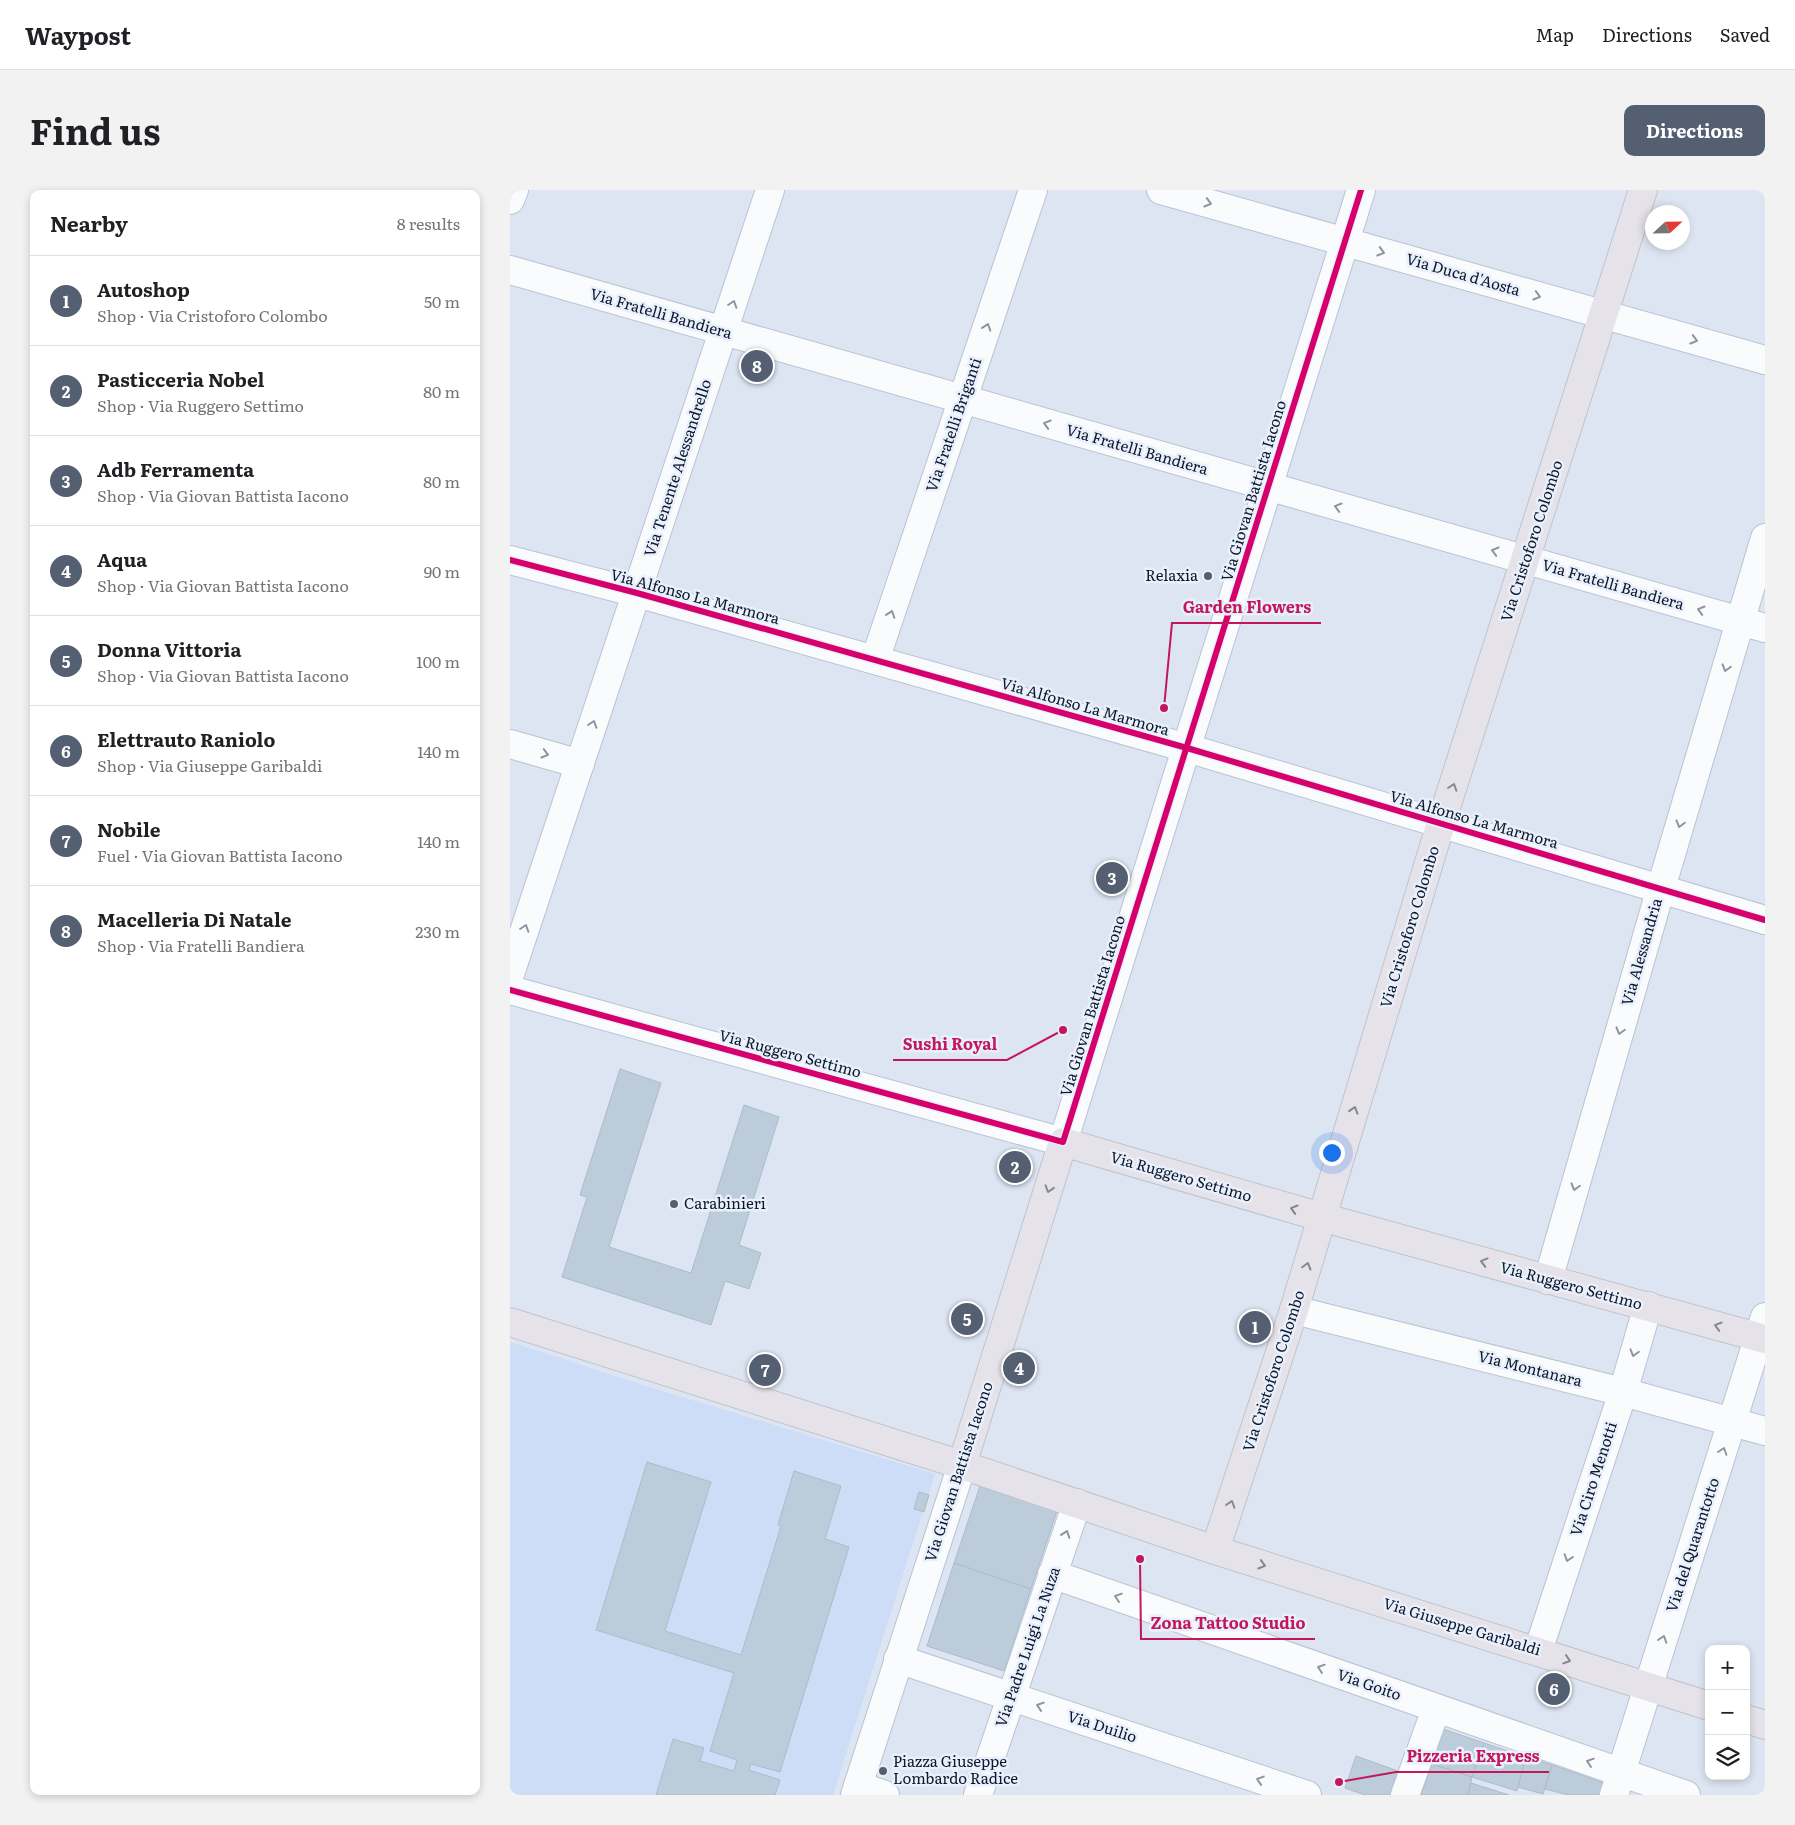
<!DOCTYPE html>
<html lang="en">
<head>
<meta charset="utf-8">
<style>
  :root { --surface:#fff; --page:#f2f2f2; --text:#202124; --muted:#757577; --line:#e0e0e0; --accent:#545f71 }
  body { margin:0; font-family:Literata,serif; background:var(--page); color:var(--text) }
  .controls { position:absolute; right:15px; bottom:15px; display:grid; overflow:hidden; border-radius:10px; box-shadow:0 2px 8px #0003 }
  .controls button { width:45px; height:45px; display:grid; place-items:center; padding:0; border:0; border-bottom:1px solid var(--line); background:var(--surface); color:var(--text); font:25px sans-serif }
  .compass { position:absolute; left:1135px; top:15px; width:45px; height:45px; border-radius:50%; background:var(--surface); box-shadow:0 2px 8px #0003; rotate:68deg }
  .you { position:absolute; left:821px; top:962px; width:18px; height:18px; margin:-12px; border:4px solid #fff; border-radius:50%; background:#1a73e8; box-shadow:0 0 0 8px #1a73e833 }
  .badge { display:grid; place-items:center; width:32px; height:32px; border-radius:50%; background:var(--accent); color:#fff; font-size:16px; font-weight:700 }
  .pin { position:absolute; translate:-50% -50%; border:2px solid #fff; box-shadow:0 1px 5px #0006 }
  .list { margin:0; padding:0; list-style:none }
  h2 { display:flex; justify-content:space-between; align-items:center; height:65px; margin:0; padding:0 20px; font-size:21px }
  h2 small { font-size:16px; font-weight:400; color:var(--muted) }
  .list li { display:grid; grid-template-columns:32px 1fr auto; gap:15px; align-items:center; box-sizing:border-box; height:90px; padding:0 20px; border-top:1px solid var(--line) }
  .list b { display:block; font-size:19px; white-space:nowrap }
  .list p { margin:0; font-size:16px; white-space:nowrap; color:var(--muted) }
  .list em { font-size:16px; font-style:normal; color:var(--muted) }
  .icon { flex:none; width:28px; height:28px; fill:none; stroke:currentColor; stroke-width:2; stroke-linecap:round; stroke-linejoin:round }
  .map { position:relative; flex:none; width:1255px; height:1605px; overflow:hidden; border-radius:10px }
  header { display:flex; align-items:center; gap:30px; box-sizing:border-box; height:70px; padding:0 25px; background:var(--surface); border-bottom:1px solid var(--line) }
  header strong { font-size:24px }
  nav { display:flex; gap:28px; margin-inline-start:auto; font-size:18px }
  .intro { display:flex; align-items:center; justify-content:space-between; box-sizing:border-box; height:120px; padding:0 30px }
  h1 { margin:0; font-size:35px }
  .button { padding:12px 22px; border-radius:10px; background:var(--accent); color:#fff; font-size:18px; font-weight:700 }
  main { display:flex; gap:30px; padding:0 30px }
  aside { flex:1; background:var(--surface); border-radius:10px; box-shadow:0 2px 8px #0003 }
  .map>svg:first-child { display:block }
  .built { fill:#cdddf8 }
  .building { fill:#bdccda; stroke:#adbbc9 }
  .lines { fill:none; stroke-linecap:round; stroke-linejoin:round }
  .minor-casing { stroke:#b9c3d3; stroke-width:30 }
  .major-casing { stroke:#bec3cc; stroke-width:30 }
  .minor { stroke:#fafbfd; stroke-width:28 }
  .major { stroke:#e6e2ea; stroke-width:28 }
  .cycleway-casing { stroke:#e9f0fc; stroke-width:9 }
  .cycleway { stroke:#d6006c; stroke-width:6 }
  .oneway { stroke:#8e949e }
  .oneway2 { stroke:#838794 }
  .poi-dot { fill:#545f71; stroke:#e9f0fc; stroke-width:2 }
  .labels { text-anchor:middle; stroke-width:5; stroke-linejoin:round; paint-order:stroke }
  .street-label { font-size:15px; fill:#0b172b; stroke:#e9f0fc }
  .poi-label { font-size:15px; fill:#0b172b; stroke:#e9f0fc; text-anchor:start }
  .leader { fill:none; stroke:#c2185b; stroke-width:2 }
  .callout-dot { fill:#c2185b; stroke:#e9f0fc; stroke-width:2 }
  .callout-label { font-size:16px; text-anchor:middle; font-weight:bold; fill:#c2185b; stroke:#e9f0fc; stroke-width:5; stroke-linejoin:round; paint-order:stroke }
</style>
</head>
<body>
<header>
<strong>Waypost</strong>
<nav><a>Map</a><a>Directions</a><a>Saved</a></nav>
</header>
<div class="intro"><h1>Find us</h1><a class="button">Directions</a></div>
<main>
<aside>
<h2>Nearby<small>8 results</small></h2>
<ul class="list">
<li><span class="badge">1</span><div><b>Autoshop</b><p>Shop · Via Cristoforo Colombo</p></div><em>50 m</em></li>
<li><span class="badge">2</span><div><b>Pasticceria Nobel</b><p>Shop · Via Ruggero Settimo</p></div><em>80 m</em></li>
<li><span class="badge">3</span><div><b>Adb Ferramenta</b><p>Shop · Via Giovan Battista Iacono</p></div><em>80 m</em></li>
<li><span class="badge">4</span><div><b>Aqua</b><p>Shop · Via Giovan Battista Iacono</p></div><em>90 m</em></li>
<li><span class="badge">5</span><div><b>Donna Vittoria</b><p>Shop · Via Giovan Battista Iacono</p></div><em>100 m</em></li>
<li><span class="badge">6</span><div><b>Elettrauto Raniolo</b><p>Shop · Via Giuseppe Garibaldi</p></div><em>140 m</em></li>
<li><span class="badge">7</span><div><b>Nobile</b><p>Fuel · Via Giovan Battista Iacono</p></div><em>140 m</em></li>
<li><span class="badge">8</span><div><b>Macelleria Di Natale</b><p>Shop · Via Fratelli Bandiera</p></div><em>230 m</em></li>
</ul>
</aside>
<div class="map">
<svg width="1255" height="1605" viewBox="0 0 1255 1605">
  <rect width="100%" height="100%" fill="#dde5f2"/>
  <polygon class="built" points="0,1152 149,1200 425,1284 323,1605 0,1605"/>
  <g class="building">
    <polygon points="110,879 151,893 99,1057 181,1083 234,915 269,927 229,1055 251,1063 239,1099 215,1091 201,1135 52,1087 77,1007 70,1005"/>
    <polygon points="137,1272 201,1292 155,1441 231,1465 271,1336 268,1335 284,1281 331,1296 315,1349 339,1357 270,1582 241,1574 239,1580 270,1590 265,1605 146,1605 163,1549 194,1558 190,1571 224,1581 227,1570 200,1561 224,1483 86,1440"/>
    <polygon points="470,1296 547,1321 521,1399 444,1373"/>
    <polygon points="409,1302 419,1305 414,1322 404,1319"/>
    <polygon points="444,1373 521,1399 494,1481 417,1456"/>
    <polygon points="933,1539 974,1553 962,1587 922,1574"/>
    <polygon points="974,1553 1016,1567 1007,1601 962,1587"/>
    <polygon points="846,1566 888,1581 880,1605 855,1605 835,1598"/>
    <polygon points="1016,1567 1042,1575 1033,1604 1008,1597"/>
    <polygon points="922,1574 962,1587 958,1605 911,1605"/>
    <polygon points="1042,1575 1094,1593 1090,1605 1058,1605 1035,1599"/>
    <polygon points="961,1593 999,1605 958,1605"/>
  </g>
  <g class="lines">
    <defs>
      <g id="minor">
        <polyline points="651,0 1255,170"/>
        <polyline points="0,10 4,0"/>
        <polyline points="0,80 1255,438"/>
        <polyline points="0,370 127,403 677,558 1255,730"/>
        <polyline points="365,470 523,0"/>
        <polyline points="0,554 70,574"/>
        <polyline points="0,784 260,0"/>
        <polyline points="0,800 553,952 851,0"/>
        <polyline points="1038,1090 1151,698 1255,348"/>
        <polyline points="784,1120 1113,1202 1255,1241"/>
        <polyline points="542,1384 1176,1605"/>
        <polyline points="1028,1461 1113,1202 1138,1116"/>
        <polyline points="388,1469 797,1605"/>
        <polyline points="348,1596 375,1605"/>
        <polyline points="345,1605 452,1275"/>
        <polyline points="468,1605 567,1313"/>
        <polyline points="895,1605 926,1519"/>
        <polyline points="1104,1605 1255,1127"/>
      </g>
      <g id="major">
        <polyline points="0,1132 452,1275 705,1360 1199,1516"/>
        <polyline points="452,1275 553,952 811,1027 1255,1149"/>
        <polyline points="705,1360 784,1120 931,633 1133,0"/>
        <polyline points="1236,1529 1255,1535"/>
      </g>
    </defs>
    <use href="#minor" class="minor-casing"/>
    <use href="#major" class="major-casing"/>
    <use href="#minor" class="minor"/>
    <use href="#major" class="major"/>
    <defs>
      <g id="cycleway">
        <polyline points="0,370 127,403 677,558 1255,730"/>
        <polyline points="0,800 553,952 851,0"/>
      </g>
    </defs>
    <use href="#cycleway" class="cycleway-casing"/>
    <use href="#cycleway" class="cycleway"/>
  </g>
  <defs><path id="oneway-chevron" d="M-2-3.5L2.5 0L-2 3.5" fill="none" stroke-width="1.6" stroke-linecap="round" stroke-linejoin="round" transform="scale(1.25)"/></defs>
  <g class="oneway">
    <use href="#oneway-chevron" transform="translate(698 13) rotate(16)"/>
    <use href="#oneway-chevron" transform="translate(871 62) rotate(16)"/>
    <use href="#oneway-chevron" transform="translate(1027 106) rotate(16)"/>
    <use href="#oneway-chevron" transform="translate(223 114) rotate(-72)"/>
    <use href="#oneway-chevron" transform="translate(477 137) rotate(-71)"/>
    <use href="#oneway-chevron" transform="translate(1184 150) rotate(16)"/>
    <use href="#oneway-chevron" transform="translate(537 234) rotate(-164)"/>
    <use href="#oneway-chevron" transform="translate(828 317) rotate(-164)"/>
    <use href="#oneway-chevron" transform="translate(985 361) rotate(-164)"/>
    <use href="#oneway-chevron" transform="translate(1191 420) rotate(-164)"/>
    <use href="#oneway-chevron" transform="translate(381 424) rotate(-71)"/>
    <use href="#oneway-chevron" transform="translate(1216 478) rotate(106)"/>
    <use href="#oneway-chevron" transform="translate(83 534) rotate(-72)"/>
    <use href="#oneway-chevron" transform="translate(35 564) rotate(16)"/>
    <use href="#oneway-chevron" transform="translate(1170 634) rotate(106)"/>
    <use href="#oneway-chevron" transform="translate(15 738) rotate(-72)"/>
    <use href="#oneway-chevron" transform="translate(1110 841) rotate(106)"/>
    <use href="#oneway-chevron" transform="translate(1065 997) rotate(106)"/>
    <use href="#oneway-chevron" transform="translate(1124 1163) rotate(106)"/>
    <use href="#oneway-chevron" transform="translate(1213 1261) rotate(-72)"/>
    <use href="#oneway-chevron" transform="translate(556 1344) rotate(-71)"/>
    <use href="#oneway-chevron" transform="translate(1058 1368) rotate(108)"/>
    <use href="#oneway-chevron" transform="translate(608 1407) rotate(-161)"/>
    <use href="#oneway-chevron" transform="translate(1153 1449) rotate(-72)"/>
    <use href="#oneway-chevron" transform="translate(811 1478) rotate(-161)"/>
    <use href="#oneway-chevron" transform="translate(530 1516) rotate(-162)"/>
    <use href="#oneway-chevron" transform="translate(1080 1572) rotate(-161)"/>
    <use href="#oneway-chevron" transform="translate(750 1590) rotate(-162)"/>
  </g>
  <g class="oneway2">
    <use href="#oneway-chevron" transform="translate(943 597) rotate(-72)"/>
    <use href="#oneway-chevron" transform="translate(844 920) rotate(-73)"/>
    <use href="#oneway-chevron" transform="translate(539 999) rotate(107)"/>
    <use href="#oneway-chevron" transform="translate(784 1019) rotate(-164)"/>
    <use href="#oneway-chevron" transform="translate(974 1072) rotate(-165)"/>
    <use href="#oneway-chevron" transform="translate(797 1076) rotate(-74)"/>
    <use href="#oneway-chevron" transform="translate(1208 1136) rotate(-164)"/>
    <use href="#oneway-chevron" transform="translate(721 1314) rotate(-72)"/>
    <use href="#oneway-chevron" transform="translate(752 1375) rotate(17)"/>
    <use href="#oneway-chevron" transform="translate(1057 1470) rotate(18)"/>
  </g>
  <g class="poi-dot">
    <circle cx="698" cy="386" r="5"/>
    <circle cx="164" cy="1014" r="5"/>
    <circle cx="373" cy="1581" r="5"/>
  </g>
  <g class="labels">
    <g class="street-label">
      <text transform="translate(953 85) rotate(16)" y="5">Via Duca d'Aosta</text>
      <text transform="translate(151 124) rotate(16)" y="5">Via Fratelli Bandiera</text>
      <text transform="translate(444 235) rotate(-71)" y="5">Via Fratelli Briganti</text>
      <text transform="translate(627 260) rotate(16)" y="5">Via Fratelli Bandiera</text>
      <text transform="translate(168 278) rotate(-72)" y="5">Via Tenente Alessandrello</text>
      <text transform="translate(744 301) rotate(-73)" y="5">Via Giovan Battista Iacono</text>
      <text transform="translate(1022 351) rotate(-72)" y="5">Via Cristoforo Colombo</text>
      <text transform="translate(1103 395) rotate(16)" y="5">Via Fratelli Bandiera</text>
      <text transform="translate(185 407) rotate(15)" y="5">Via Alfonso La Marmora</text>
      <text transform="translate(575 517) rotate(16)" y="5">Via Alfonso La Marmora</text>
      <text transform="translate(964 630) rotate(16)" y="5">Via Alfonso La Marmora</text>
      <text transform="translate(900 737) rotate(-73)" y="5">Via Cristoforo Colombo</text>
      <text transform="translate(1132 762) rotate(-74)" y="5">Via Alessandria</text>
      <text transform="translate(583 816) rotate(-73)" y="5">Via Giovan Battista Iacono</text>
      <text transform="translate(280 864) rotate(15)" y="5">Via Ruggero Settimo</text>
      <text transform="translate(671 987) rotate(16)" y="5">Via Ruggero Settimo</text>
      <text transform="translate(1061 1096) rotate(15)" y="5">Via Ruggero Settimo</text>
      <text transform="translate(1020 1179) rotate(14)" y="5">Via Montanara</text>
      <text transform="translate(764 1181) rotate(-72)" y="5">Via Cristoforo Colombo</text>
      <text transform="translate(449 1282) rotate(-72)" y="5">Via Giovan Battista Iacono</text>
      <text transform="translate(1084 1289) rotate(-72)" y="5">Via Ciro Menotti</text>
      <text transform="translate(1183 1355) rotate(-72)" y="5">Via del Quarantotto</text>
      <text transform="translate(952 1437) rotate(17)" y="5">Via Giuseppe Garibaldi</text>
      <text transform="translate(518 1457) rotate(-71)" y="5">Via Padre Luigi La Nuza</text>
      <text transform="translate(859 1495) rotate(19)" y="5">Via Goito</text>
      <text transform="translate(592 1537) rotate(18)" y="5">Via Duilio</text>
    </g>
    <g class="poi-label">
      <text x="688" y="391" text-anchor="end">Relaxia</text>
      <text x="174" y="1019">Carabinieri</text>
      <text x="383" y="1577">Piazza Giuseppe<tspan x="383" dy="17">Lombardo Radice</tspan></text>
    </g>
  </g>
  <path class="leader" d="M654 518L662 433H811M553 840L497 870H383M630 1369L631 1449H805M829 1592L886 1582H1039"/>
  <g class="callout-dot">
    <circle cx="654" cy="518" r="5"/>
    <circle cx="553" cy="840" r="5"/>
    <circle cx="630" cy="1369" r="5"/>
    <circle cx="829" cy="1592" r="5"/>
  </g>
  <g class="callout-label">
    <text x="737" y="423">Garden Flowers</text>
    <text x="440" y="860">Sushi Royal</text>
    <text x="718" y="1439">Zona Tattoo Studio</text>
    <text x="963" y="1572">Pizzeria Express</text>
  </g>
</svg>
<div class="controls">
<button>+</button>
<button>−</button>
<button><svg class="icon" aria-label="layers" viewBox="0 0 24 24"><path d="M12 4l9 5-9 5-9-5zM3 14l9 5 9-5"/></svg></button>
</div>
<svg class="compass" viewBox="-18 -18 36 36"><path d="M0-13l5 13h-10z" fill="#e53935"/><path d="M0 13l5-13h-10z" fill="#757577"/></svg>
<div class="you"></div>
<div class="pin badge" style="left:745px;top:1137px">1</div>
<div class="pin badge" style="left:505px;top:977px">2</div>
<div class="pin badge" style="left:602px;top:688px">3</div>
<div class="pin badge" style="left:509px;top:1178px">4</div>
<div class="pin badge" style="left:457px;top:1129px">5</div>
<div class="pin badge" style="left:1044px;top:1499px">6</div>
<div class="pin badge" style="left:255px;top:1180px">7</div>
<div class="pin badge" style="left:247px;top:176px">8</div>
</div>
</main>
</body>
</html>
